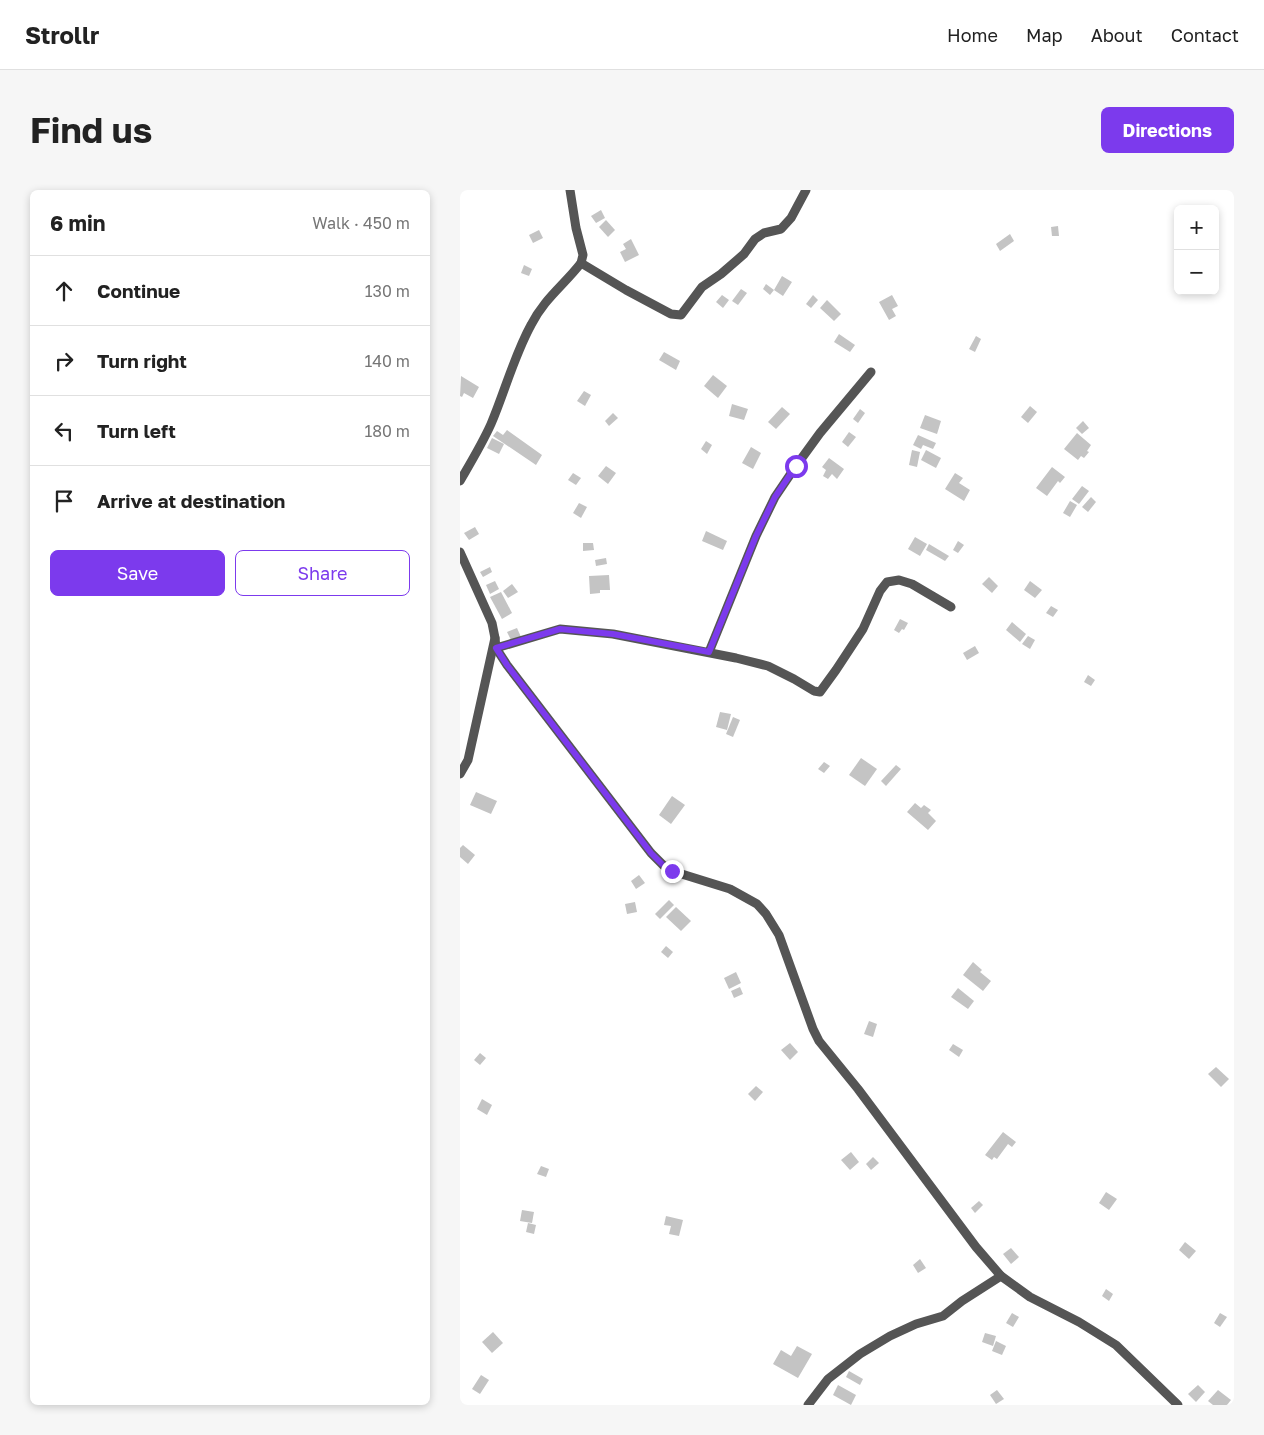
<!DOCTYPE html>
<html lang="en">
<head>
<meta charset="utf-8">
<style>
  :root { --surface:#fff; --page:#f6f6f6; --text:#222; --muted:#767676; --line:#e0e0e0; --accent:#7c3aed }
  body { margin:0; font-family:"Golos Text",sans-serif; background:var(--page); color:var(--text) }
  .controls { position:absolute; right:15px; top:15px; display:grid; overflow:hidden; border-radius:8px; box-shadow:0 2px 8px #0003 }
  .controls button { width:45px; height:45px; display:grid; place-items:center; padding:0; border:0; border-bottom:1px solid var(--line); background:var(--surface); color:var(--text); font:25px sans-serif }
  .stop { position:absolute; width:15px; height:15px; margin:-11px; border:4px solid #7c3aed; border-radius:50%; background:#fff }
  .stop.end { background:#7c3aed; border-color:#fff; box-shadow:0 1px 5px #0008 }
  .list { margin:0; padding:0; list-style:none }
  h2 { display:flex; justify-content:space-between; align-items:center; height:65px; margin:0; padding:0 20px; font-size:21px }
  h2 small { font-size:16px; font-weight:400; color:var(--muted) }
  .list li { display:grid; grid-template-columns:32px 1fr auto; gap:15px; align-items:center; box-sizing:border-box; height:70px; padding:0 20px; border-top:1px solid var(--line) }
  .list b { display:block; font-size:19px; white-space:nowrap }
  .list em { font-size:16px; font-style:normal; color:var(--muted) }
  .actions { display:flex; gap:10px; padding:15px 20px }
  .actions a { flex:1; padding:11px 0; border:1px solid var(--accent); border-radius:8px; text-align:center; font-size:18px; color:var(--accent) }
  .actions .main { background:var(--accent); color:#fff }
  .icon { flex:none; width:28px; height:28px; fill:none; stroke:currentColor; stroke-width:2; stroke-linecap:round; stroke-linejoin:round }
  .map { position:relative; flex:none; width:774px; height:1215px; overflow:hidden; border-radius:8px }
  header { display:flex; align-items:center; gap:30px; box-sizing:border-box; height:70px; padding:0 25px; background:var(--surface); border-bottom:1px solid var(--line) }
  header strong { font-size:24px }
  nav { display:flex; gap:28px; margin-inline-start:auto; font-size:18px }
  .intro { display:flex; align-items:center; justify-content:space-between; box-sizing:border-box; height:120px; padding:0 30px }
  h1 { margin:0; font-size:35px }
  .button { padding:12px 22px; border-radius:8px; background:var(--accent); color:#fff; font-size:18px; font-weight:700 }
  main { display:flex; gap:30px; padding:0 30px }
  aside { flex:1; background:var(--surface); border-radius:8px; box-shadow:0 2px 8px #0003 }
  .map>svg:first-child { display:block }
  .building { fill:#c4c4c4 }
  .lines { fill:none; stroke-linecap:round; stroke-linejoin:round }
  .street { stroke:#555; stroke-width:9 }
  .route { stroke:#7c3aed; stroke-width:6 }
</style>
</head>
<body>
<header>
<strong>Strollr</strong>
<nav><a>Home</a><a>Map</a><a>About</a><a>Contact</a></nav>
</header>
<div class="intro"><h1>Find us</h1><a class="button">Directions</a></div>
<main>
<aside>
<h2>6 min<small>Walk · 450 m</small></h2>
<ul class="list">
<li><svg class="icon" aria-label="ahead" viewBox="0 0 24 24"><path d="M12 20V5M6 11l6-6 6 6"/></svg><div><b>Continue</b></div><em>130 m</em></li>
<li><svg class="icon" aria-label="right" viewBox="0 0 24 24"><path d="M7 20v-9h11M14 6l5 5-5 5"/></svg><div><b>Turn right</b></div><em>140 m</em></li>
<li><svg class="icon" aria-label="left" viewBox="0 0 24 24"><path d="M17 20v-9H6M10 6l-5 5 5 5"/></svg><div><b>Turn left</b></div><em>180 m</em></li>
<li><svg class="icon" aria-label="arrive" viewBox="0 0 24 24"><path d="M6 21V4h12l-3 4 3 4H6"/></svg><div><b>Arrive at destination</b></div></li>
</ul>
<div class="actions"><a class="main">Save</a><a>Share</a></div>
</aside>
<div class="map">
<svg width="774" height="1215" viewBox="0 0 774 1215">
  <rect width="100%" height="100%" fill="#fff"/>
  <g class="building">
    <polygon points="141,20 145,28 136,33 131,26"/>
    <polygon points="146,30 155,40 148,47 139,37"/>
    <polygon points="598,36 599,46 592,46 591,37"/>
    <polygon points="79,40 83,48 73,53 69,45"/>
    <polygon points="550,44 554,51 540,61 536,54"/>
    <polygon points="171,49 179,65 165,72 160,62 166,59 163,54"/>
    <polygon points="64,75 72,79 69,86 61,83"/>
    <polygon points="322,86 332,92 323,106 314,100 310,105 303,99 306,94 314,100"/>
    <polygon points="281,99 287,103 278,115 272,111"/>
    <polygon points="262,105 269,110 263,118 256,112"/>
    <polygon points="353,105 358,110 351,118 346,114"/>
    <polygon points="432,105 438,116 432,119 436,126 429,130 419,112"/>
    <polygon points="367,110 381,124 374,131 360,118"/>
    <polygon points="379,144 395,155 390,162 374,152"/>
    <polygon points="516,146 521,149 515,162 509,159"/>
    <polygon points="204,162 220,171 216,180 199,170"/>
    <polygon points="253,185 267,196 258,208 244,196"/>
    <polygon points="1,186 19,197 13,208 4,203 2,207 0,206"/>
    <polygon points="124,201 131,205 125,216 117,211"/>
    <polygon points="272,214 288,219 284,230 269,226"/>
    <polygon points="570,216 577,222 568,233 561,227"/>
    <polygon points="322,217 330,224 316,239 308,232"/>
    <polygon points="400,219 405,223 398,233 393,229"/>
    <polygon points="153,223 158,228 149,236 145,231"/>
    <polygon points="465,225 481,231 477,244 460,238"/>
    <polygon points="623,231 629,238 622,244 616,238"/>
    <polygon points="47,240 82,265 76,275 33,246 37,241 43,245"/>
    <polygon points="389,242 396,247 388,257 382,252"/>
    <polygon points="617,243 631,255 627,261 629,262 624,268 621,266 618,270 604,259"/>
    <polygon points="458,245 476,253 473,259 463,255 461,259 453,255"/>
    <polygon points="32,248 44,254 39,264 27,258"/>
    <polygon points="246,251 252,255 247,264 241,259"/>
    <polygon points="291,257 301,263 293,279 282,273"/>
    <polygon points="452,260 460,262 457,277 449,275"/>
    <polygon points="466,260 481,268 476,278 461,270"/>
    <polygon points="369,268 384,279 377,289 372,284 368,289 363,286 366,280 362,277"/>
    <polygon points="146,276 156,283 148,294 138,286"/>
    <polygon points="592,277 605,287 600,293 598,291 587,306 576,298"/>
    <polygon points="113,283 121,288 116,295 108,290"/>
    <polygon points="495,283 503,288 499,293 510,300 504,311 485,299"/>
    <polygon points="622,296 629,301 619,314 612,309"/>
    <polygon points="631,307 636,312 628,322 622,317"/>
    <polygon points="610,311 617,315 610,327 603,323"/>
    <polygon points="119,313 127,317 121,328 113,323"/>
    <polygon points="15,337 19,344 9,350 4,343"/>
    <polygon points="246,341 267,351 263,360 242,351"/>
    <polygon points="455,347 467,354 460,366 448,359"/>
    <polygon points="498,351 504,355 498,363 493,360"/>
    <polygon points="123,353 133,353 134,360 123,361"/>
    <polygon points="469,354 489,366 485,371 466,360"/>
    <polygon points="146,368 147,374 136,376 135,370"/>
    <polygon points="30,377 32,382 23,387 20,382"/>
    <polygon points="149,385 150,400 140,400 140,403 130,404 129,386"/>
    <polygon points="529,387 538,396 532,403 522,394"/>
    <polygon points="35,391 39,399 30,404 26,395"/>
    <polygon points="570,391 582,400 575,408 564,400"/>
    <polygon points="52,394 58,402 48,408 43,401"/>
    <polygon points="41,402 52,423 42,429 30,407"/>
    <polygon points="591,416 598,420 593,427 586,423"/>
    <polygon points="440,429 448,433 444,440 442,439 439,443 434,440"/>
    <polygon points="552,432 566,444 560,452 546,440"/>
    <polygon points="57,438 61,447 52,452 47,442"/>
    <polygon points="568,446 575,450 570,459 562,454"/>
    <polygon points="515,456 519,463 507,470 503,463"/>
    <polygon points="628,485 635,490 631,496 624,492"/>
    <polygon points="260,522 271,524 267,540 256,537"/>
    <polygon points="273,527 280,530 273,547 266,544"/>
    <polygon points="401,568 417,579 405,596 389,585"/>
    <polygon points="364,572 370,576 364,583 358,579"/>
    <polygon points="436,575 441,579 426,596 421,591"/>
    <polygon points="16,602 37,611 31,624 10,615"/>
    <polygon points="212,606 225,615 211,634 199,625"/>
    <polygon points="455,613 461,618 464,615 471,620 468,623 476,631 468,640 447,622"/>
    <polygon points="3,655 15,665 8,674 0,667 0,658"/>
    <polygon points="179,685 185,693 176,699 171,691"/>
    <polygon points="209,710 214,715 200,729 195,724"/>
    <polygon points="175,712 177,722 167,724 165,714"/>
    <polygon points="216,717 231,731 221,741 206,727"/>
    <polygon points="206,756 213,762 208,768 201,762"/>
    <polygon points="513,772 522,780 520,782 531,791 523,801 503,785"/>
    <polygon points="276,782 281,793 269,799 264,788"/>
    <polygon points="280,797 283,804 274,808 271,801"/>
    <polygon points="498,798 514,811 508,819 491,807"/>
    <polygon points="409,831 417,834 413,847 404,844"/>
    <polygon points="330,853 338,862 330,870 321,860"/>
    <polygon points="493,854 503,860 499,867 489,860"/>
    <polygon points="20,863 26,868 20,875 14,870"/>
    <polygon points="756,877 769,889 761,897 748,884"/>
    <polygon points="296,896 303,902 295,911 288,904"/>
    <polygon points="22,909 32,915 27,925 17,919"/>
    <polygon points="543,942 556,952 552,957 548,954 537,969 534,967 532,970 525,965"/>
    <polygon points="391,962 399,972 390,980 381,970"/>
    <polygon points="413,967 419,973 411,980 406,974"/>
    <polygon points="81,976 89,979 86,987 77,984"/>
    <polygon points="646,1002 657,1009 649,1020 639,1013"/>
    <polygon points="519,1011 523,1015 515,1023 511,1018"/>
    <polygon points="62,1020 74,1022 72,1033 60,1031"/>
    <polygon points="206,1026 223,1030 219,1046 209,1044 211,1036 204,1035"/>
    <polygon points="68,1033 76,1035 74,1044 66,1042"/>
    <polygon points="725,1052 736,1061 729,1069 719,1060"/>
    <polygon points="551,1058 559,1067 551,1074 543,1064"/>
    <polygon points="460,1069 466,1078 458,1083 453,1075"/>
    <polygon points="646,1099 653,1104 649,1111 642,1106"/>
    <polygon points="552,1123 559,1127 553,1137 546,1133"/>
    <polygon points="760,1123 767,1127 760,1137 754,1133"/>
    <polygon points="33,1142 43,1153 32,1163 22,1152"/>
    <polygon points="525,1143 536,1146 533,1156 522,1152"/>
    <polygon points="536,1151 546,1156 542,1165 532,1161"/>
    <polygon points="337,1156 352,1164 338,1188 313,1174 321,1160 331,1166"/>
    <polygon points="389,1181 403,1189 400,1195 386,1187"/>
    <polygon points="21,1185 29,1190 20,1204 12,1199"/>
    <polygon points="378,1195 396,1205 391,1215 373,1205"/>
    <polygon points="738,1195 745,1202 736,1212 728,1204"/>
    <polygon points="537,1200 544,1209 536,1214 530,1205"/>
    <polygon points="758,1200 771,1210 767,1215 753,1215 748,1211"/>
  </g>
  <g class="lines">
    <g class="street">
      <polyline points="121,73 166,100 211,124 221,125 242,97 261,84 284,64 295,49 304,43 321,39 331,28 346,0"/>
      <path d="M0 291C11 272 22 254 31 234 45 201 54 166 71 135 84 109 104 95 121 73L123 65 116 38 110 0"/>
      <polyline points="0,362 32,433 35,448 8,570 0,584"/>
      <polyline points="35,448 36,458 47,475 191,663 205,677 212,681 270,699 297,714 306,724 319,745 353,839 359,851 398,899 516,1057 541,1086 570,1107 619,1132 656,1155 718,1215"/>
      <polyline points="36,458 100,439 153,444 276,468 308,476 334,489 354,501 360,502 376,480 403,439 420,401 427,392 439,390 452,394 491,417"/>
      <polyline points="249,462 296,346 315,307 336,276 360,243 411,182"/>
      <polyline points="348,1215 368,1189 400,1164 430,1146 456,1134 483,1126 502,1111 541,1086"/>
    </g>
  </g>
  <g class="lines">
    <polyline class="route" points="212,681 205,677 191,663 47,475 36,458 100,439 153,444 249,462 296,346 315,307 336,276"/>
  </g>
</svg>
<div class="controls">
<button>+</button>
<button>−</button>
</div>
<div class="stop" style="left:336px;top:276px"></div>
<div class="stop end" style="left:212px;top:681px"></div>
</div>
</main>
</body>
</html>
